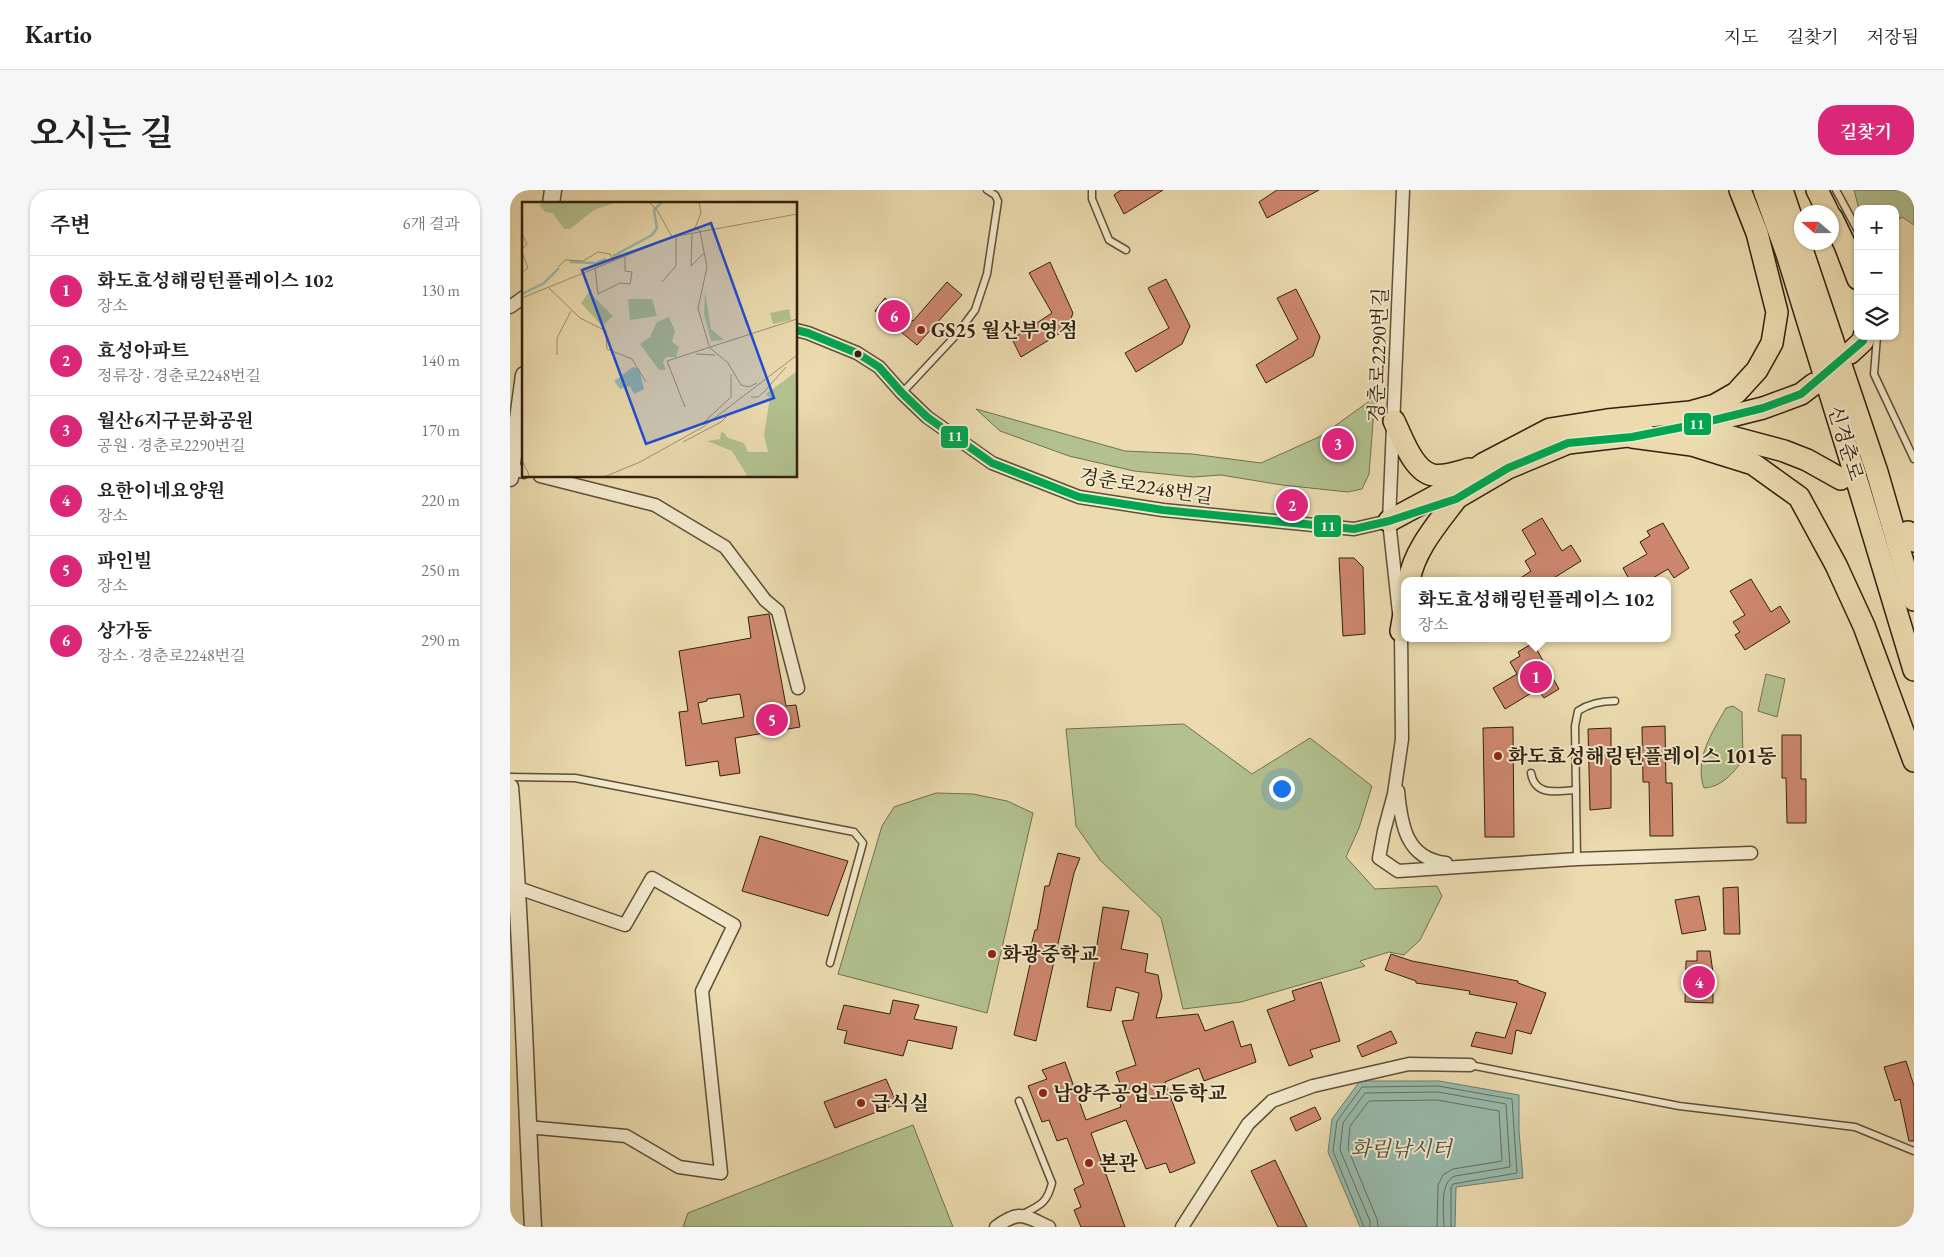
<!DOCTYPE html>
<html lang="ko">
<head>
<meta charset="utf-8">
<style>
  :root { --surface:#fff; --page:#f6f6f6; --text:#202124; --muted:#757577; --line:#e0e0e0; --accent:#db2777 }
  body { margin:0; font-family:"EB Garamond","Noto Serif KR",serif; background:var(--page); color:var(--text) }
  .controls { position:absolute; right:15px; top:15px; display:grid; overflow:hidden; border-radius:10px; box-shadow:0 1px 4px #0004 }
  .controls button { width:45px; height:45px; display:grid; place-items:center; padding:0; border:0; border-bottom:1px solid var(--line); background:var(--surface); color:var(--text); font:25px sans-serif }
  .compass { position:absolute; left:1284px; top:15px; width:45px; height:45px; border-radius:50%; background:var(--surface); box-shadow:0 1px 4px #0004; rotate:290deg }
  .you { position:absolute; left:771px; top:598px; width:18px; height:18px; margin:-12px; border:4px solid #fff; border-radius:50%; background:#1a73e8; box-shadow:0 0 0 8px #1a73e833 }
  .badge { display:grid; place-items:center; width:32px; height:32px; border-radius:50%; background:var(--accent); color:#fff; font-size:16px; font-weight:700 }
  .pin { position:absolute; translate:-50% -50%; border:2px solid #fff; box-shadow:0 1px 5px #0006 }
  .popup { position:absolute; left:891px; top:387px; width:270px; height:65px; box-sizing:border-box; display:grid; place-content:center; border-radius:10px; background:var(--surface); filter:drop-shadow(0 1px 4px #0005); font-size:16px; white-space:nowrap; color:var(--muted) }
  .popup b { font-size:19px; color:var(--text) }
  .popup::after { content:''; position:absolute; left:50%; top:100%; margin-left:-10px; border:10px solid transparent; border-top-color:var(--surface) }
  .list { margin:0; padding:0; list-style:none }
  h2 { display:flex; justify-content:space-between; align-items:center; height:65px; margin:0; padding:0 20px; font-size:21px }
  h2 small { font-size:16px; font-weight:400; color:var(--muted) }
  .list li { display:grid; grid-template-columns:32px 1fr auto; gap:15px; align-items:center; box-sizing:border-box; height:70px; padding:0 20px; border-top:1px solid var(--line) }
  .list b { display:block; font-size:19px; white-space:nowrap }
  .list p { margin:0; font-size:16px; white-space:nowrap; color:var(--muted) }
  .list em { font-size:16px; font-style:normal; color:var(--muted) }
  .icon { flex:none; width:28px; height:28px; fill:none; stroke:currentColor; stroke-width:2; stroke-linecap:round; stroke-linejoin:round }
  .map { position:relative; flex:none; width:1404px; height:1037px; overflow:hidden; border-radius:20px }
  header { display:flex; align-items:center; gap:30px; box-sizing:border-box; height:70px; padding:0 25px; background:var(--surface); border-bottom:1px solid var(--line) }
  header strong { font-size:24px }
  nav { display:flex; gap:28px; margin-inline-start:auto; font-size:18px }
  .intro { display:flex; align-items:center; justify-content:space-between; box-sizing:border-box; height:120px; padding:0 30px }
  h1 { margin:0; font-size:35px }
  .button { padding:12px 22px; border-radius:20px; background:var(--accent); color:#fff; font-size:18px; font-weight:700 }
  main { display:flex; gap:30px; padding:0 30px }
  aside { flex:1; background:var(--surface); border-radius:20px; box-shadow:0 1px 4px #0004 }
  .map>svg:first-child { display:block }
  .green { fill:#b2c18f; stroke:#71704f }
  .water { fill:#98bbad; stroke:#6e7d6e }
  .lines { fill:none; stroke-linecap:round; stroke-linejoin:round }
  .shore { stroke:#646e5e; stroke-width:1 }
  .building { fill:#cd876e; stroke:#30200f; fill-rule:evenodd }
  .service-casing { stroke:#5f4f37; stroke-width:9 }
  .minor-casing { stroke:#5f4f37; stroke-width:15 }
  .tertiary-casing { stroke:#5f4f37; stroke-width:19 }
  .trunk-casing { stroke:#30200f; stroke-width:24 }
  .service { stroke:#f2e8cb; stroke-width:6 }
  .minor { stroke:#f2e8cb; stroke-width:12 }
  .tertiary { stroke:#f2e8cb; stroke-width:16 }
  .trunk { stroke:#ebdbaf; stroke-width:21 }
  .bus-1-casing { stroke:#f2e8cb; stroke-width:11 }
  .bus-1 { stroke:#00a651; stroke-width:8 }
  .poi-dot { fill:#8f2418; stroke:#f2e8cb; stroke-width:2 }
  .bus-dot { fill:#30200f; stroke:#f2e8cb; stroke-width:2 }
  .labels { text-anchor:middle; stroke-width:4; stroke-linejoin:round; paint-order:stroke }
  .poi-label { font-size:20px; font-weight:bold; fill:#30200f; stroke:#f2e8cb; text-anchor:start }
  .street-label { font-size:20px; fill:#30200f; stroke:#f2e8cb }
  .water-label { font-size:21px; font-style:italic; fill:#4f4e3e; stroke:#f2e8cb }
  .inset-river { fill:none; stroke:#98bbad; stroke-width:2.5 }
  .inset-road { fill:none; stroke:#a0906f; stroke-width:1 }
  .view { fill:#1d4ed8; fill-opacity:0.15; stroke:#1d4ed8; stroke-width:2.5 }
  .inset-edge { fill:none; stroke:#30200f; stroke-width:2.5 }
  .line-badge { stroke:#f2e8cb; stroke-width:2 }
  .badge-label { font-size:14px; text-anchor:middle; font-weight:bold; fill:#fff }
</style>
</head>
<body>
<header>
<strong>Kartio</strong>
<nav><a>지도</a><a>길찾기</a><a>저장됨</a></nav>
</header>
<div class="intro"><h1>오시는 길</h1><a class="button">길찾기</a></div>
<main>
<aside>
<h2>주변<small>6개 결과</small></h2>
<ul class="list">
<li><span class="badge">1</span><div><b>화도효성해링턴플레이스 102</b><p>장소</p></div><em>130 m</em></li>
<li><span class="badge">2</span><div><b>효성아파트</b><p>정류장 · 경춘로2248번길</p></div><em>140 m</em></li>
<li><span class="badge">3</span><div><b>월산6지구문화공원</b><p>공원 · 경춘로2290번길</p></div><em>170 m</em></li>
<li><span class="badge">4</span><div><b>요한이네요양원</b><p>장소</p></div><em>220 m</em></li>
<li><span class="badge">5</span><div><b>파인빌</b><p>장소</p></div><em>250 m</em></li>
<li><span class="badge">6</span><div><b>상가동</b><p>장소 · 경춘로2248번길</p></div><em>290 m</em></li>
</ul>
</aside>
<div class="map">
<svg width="1404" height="1037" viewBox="0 0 1404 1037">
  <rect width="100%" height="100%" fill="#ebdbaf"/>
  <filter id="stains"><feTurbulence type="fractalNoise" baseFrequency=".004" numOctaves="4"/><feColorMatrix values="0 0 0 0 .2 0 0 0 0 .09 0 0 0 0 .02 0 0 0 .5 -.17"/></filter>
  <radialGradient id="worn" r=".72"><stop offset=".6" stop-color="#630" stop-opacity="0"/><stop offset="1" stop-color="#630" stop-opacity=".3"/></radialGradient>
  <g class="green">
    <polygon points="1344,0 1404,0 1404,35 1392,27 1385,32 1385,19 1349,19"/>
    <polygon points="865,207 859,284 852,299 838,302 772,295 711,285 683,287 624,281 559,266 490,241 466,219 615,261 682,264 751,273 811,246"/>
    <polygon points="1256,484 1275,489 1267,527 1248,521"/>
    <path d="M1223 516 1232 522 1233 570C1223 583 1212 597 1194 598 1184 569 1202 543 1216 518Z"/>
    <polygon points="674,534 742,584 800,548 862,596 849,638 836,667 865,699 927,696 932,706 910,750 894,765 879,762 850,771 855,776 731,812 673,819 651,728 590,670 566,636 556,539"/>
    <polygon points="426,603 463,604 497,611 523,623 477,823 328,784 372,636 384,617"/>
    <polygon points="403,935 443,1037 173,1037 178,1023"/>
  </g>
  <polygon class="water" points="850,891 929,891 1009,905 1009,941 1013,988 946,997 945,1037 850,1037 818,962 822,929"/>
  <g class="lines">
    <g class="shore">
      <polyline points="854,1037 823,961 827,931 852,897 928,896 1002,909 1007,983 943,994 941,998 941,1037"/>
      <path d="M860 1037V1031L830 960 833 933 855 903 928 902 996 914 1000 977 945 986C929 992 934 1022 934 1037"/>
      <polyline points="868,1037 867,1029 838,959 840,936 859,911 927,910 989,921 992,971 943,979 933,985 928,995 927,1037"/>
    </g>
  </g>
  <g class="building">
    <polygon points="611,0 653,0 614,24 604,5"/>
    <polygon points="767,0 809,0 757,28 749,12"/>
    <polygon points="540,72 563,123 557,139 511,167 502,149 542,123 519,83"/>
    <polygon points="656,89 680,136 672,154 626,182 615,163 659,138 638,98"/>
    <polygon points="437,92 452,105 407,155 365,121 375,108 403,131"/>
    <polygon points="786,99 810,147 803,166 756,193 746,175 788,149 767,108"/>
    <polygon points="1032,328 1052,361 1061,355 1071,371 1039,391 1006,391 1021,381 1015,371 1026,364 1012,340"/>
    <polygon points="1153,333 1179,378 1164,388 1158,379 1138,391 1120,391 1113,378 1137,364 1130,352 1140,346 1137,341"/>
    <polygon points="829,368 844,368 853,377 855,444 833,446"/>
    <polygon points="1241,389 1261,422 1270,416 1280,432 1235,460 1225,445 1230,442 1223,432 1235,425 1220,401"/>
    <path d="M259 424 276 516 286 515 290 537 225 548 230 583 210 586 208 571 176 576 169 522 178 521 169 461 241 448 238 427ZM230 504 234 527 192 534 188 513 197 511V509Z"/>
    <polygon points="1023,453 1049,499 1034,508 1028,499 995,519 983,498 1007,484 1000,472 1010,466 1008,462"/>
    <polygon points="1155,536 1156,593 1162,593 1163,646 1140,646 1139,592 1133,592 1132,537"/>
    <polygon points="1003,537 1004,647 975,647 973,538"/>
    <polygon points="1101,538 1101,618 1080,620 1078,539"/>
    <polygon points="1272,545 1291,545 1291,589 1296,589 1296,633 1277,633 1276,588 1272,588"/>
    <polygon points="250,646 338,671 318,726 232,701"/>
    <polygon points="548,663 570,668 564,683 526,851 504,845 524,757 521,756 525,740 527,740 535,696 539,696"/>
    <polygon points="1228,697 1230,744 1214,744 1213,698"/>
    <polygon points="1189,706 1196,740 1172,744 1165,710"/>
    <polygon points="593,717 619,721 611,759 638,764 635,782 648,785 652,806 646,828 688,824 695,841 723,831 731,857 741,854 746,872 694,891 689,878 655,892 685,973 660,983 656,973 636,979 616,930 581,943 615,1037 571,1037 564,1020 571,1017 564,999 574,994 557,948 547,951 539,930 532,932 518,896 537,889 532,880 555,872 576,930 611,917 606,901 612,899 606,882 626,875 612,831 623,830 629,803 606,797 601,821 577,817"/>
    <polygon points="1187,761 1200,761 1203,783 1203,813 1175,812 1176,771 1187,771"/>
    <polygon points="881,764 902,771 1008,791 1008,793 1036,803 1021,844 1006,840 1002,864 961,856 966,842 995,848 1007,813 959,804 960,801 906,793 906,791 875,780"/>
    <polygon points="811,792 830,851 800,860 803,867 779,876 757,820 785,810 782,801"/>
    <polygon points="383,810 409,815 404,829 447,837 442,859 398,850 393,866 334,853 337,841 327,839 334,815 380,824"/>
    <polygon points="881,841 887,853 852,867 847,856"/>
    <polygon points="1396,871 1404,896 1404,951 1399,951 1390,909 1385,911 1374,877"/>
    <polygon points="376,889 387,914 325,938 314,912"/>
    <polygon points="805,917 811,929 786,941 780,928"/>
    <polygon points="765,970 797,1037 768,1037 741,981"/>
  </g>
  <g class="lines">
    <defs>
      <g id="service">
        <polyline points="582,0 582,9 599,50 616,60"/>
        <polyline points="1326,0 1348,41"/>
        <polyline points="1367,146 1364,184 1404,269"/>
        <polyline points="392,203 448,143 465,120 477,84 488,11 485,5 477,0"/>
        <path d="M1021 583C1025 607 1047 601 1066 600"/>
        <polyline points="0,587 65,588 344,642 353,653 320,773"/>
        <path d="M1067 669 1065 536 1068 521C1080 513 1091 511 1105 511"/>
        <polyline points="960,875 1169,916 1345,937 1404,961"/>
        <path d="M509 911 542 993C537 1013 531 1015 513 1024"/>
      </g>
      <g id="minor">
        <polyline points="893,0 879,331 891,441 892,549 884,604 874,641 869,668 888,681 1067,669 1241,663"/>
        <polyline points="0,117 14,107"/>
        <polyline points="286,140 298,143 347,163 369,177 392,203 417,227 482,273 569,307 653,320 844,339 879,331"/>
        <polyline points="1,279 14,282"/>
        <polyline points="30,286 145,315 215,357 255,410 268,421 288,498"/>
        <path d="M888 601C891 634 896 669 936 673"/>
        <polyline points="8,698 115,735 142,688 224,735 192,801 211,983 169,977 116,946 17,937"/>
        <path d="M486 1037C510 1019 515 1026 539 1037"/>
        <polyline points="672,1037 738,934 762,911 803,896 899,874 960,875"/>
      </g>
      <g id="tertiary">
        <polyline points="41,14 43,0"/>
        <polyline points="0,288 14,185"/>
        <path d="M0 597C12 743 15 890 23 1037"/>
      </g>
      <g id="trunk">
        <polyline points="1254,0 1277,64 1347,291 1404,480"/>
        <polyline points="1272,0 1367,282 1404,410"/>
        <polyline points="1307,0 1318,22"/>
        <polyline points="1322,28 1335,55 1348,89"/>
        <polyline points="1340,163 1353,151 1354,146"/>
        <path d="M884 231C892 247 903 281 923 285 935 287 948 282 959 279"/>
        <polyline points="1185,235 1253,218 1291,204 1304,194"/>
        <polyline points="1184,237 1274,261 1297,270 1331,289"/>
        <polyline points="1122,247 1182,255 1243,274 1289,307 1326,375 1354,436 1404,571"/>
        <polyline points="945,309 998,278 1058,253 1135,244"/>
        <polyline points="879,331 933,302 973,274 1040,239 1097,230 1180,222 1205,215 1226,203 1247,180 1262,153 1267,122 1247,43 1230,0"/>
        <polyline points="1398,342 1404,351"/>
        <path d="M899 391C904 360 928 333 946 309"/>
        <polyline points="891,441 895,418"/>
      </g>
    </defs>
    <use href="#service" class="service-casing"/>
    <use href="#minor" class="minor-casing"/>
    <use href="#tertiary" class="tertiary-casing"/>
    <use href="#trunk" class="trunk-casing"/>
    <use href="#service" class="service"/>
    <use href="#minor" class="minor"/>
    <use href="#tertiary" class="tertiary"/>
    <use href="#trunk" class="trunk"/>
    <defs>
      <polyline id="bus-1" points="286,140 298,143 347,163 369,177 392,203 417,227 482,273 569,307 653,320 844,339 879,331 946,309 998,278 1058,253 1122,247 1188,234 1253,218 1291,204 1353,151 1354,146"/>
    </defs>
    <use href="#bus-1" class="bus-1-casing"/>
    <use href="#bus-1" class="bus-1"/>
  </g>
  <g class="poi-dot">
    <circle cx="411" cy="140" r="5"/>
    <circle cx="988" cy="566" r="5"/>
    <circle cx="482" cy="764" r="5"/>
    <circle cx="533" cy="903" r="5"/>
    <circle cx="351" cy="913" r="5"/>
    <circle cx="579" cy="973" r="5"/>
  </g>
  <circle class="bus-dot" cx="348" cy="164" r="4.5"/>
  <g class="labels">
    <g class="poi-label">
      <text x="421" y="147">GS25 월산부영점</text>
      <text x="998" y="573">화도효성해링턴플레이스 101동</text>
      <text x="492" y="771">화광중학교</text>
      <text x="543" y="910">남양주공업고등학교</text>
      <text x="361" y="920">급식실</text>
      <text x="589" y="980">본관</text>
    </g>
    <g class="street-label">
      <text transform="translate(868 165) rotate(-88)" y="7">경춘로2290번길</text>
      <text transform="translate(1336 253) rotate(73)" y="7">신경춘로</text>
      <text transform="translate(636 296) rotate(9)" y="7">경춘로2248번길</text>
    </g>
    <g class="water-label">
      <text x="891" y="966">화림낚시터</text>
    </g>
  </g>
  <g transform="translate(12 12)">
    <rect width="275" height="275" fill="#ebdbaf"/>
    <path d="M21 0H95L72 8 48 27H42L31 11 23 10 17 3ZM183 89 189 127 202 138 189 139 182 112ZM67 90 91 114 80 124 59 101ZM106 97H130L135 114 108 118ZM267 107 269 118 251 122 248 111ZM147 115 153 129 150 140 157 145 154 155H144L141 160 144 168H137L118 142 128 135 135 120ZM275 169V275H226L210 249 185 239 198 237 199 230 202 231 206 236 222 241 226 250H246L242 233 248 196 244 192Z" fill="#b2c18f"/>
    <path d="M111 165 117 167 122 187 112 192 108 184 98 187 92 179Z" fill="#98bbad"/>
    <path class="inset-river" d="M91 54 130 33 135 26 132 8 140 0M48 60 74 61 84 57M0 92 22 81 37 66"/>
    <path class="inset-road" d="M127 0 135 8 150 35M177 0 179 11 173 26 178 29 185 65 176 106 187 144M170 31 169 64 182 51M0 32 5 42 0 47M0 50 6 66 0 70M36 65 43 58 61 59 76 50 88 52 91 58M73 66 76 92 98 81 108 82 110 70 103 69V54M140 80 154 64V34M26 85 58 116 84 129 85 147 110 157 124 180M0 96 150 35 275 12M187 145 206 161 219 183 227 185 235 181M174 152 193 153M35 153V136L49 109M229 195H236L242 190 264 165M163 205 145 159 275 117M181 221 209 195V172M161 240 199 220 209 210M0 258 8 275M82 275 118 260 181 225 275 153"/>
    <path class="view" d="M189 21 252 196 124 242 60 68Z"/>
    <rect width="275" height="275" class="inset-edge"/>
  </g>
  <g class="line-badge">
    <rect x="1173" y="222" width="29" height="24" rx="5" fill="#00a651"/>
    <rect x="430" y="235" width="29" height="24" rx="5" fill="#00a651"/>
    <rect x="803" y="324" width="29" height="24" rx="5" fill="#00a651"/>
  </g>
  <g class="badge-label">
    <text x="1187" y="239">11</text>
    <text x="445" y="251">11</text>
    <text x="818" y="341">11</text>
  </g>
  <rect width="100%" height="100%" filter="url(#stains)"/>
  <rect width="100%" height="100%" fill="url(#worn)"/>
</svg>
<div class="controls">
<button>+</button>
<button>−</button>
<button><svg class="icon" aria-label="layers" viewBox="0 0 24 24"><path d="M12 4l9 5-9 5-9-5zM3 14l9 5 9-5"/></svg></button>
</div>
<svg class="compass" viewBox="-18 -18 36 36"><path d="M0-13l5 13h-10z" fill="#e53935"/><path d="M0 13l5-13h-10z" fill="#757577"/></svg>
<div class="you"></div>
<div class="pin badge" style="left:1026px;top:487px">1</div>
<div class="popup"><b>화도효성해링턴플레이스 102</b>장소</div>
<div class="pin badge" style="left:782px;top:315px">2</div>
<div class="pin badge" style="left:828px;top:254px">3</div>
<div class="pin badge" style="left:1189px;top:792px">4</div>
<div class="pin badge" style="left:262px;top:530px">5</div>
<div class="pin badge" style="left:384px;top:126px">6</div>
</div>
</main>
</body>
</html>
